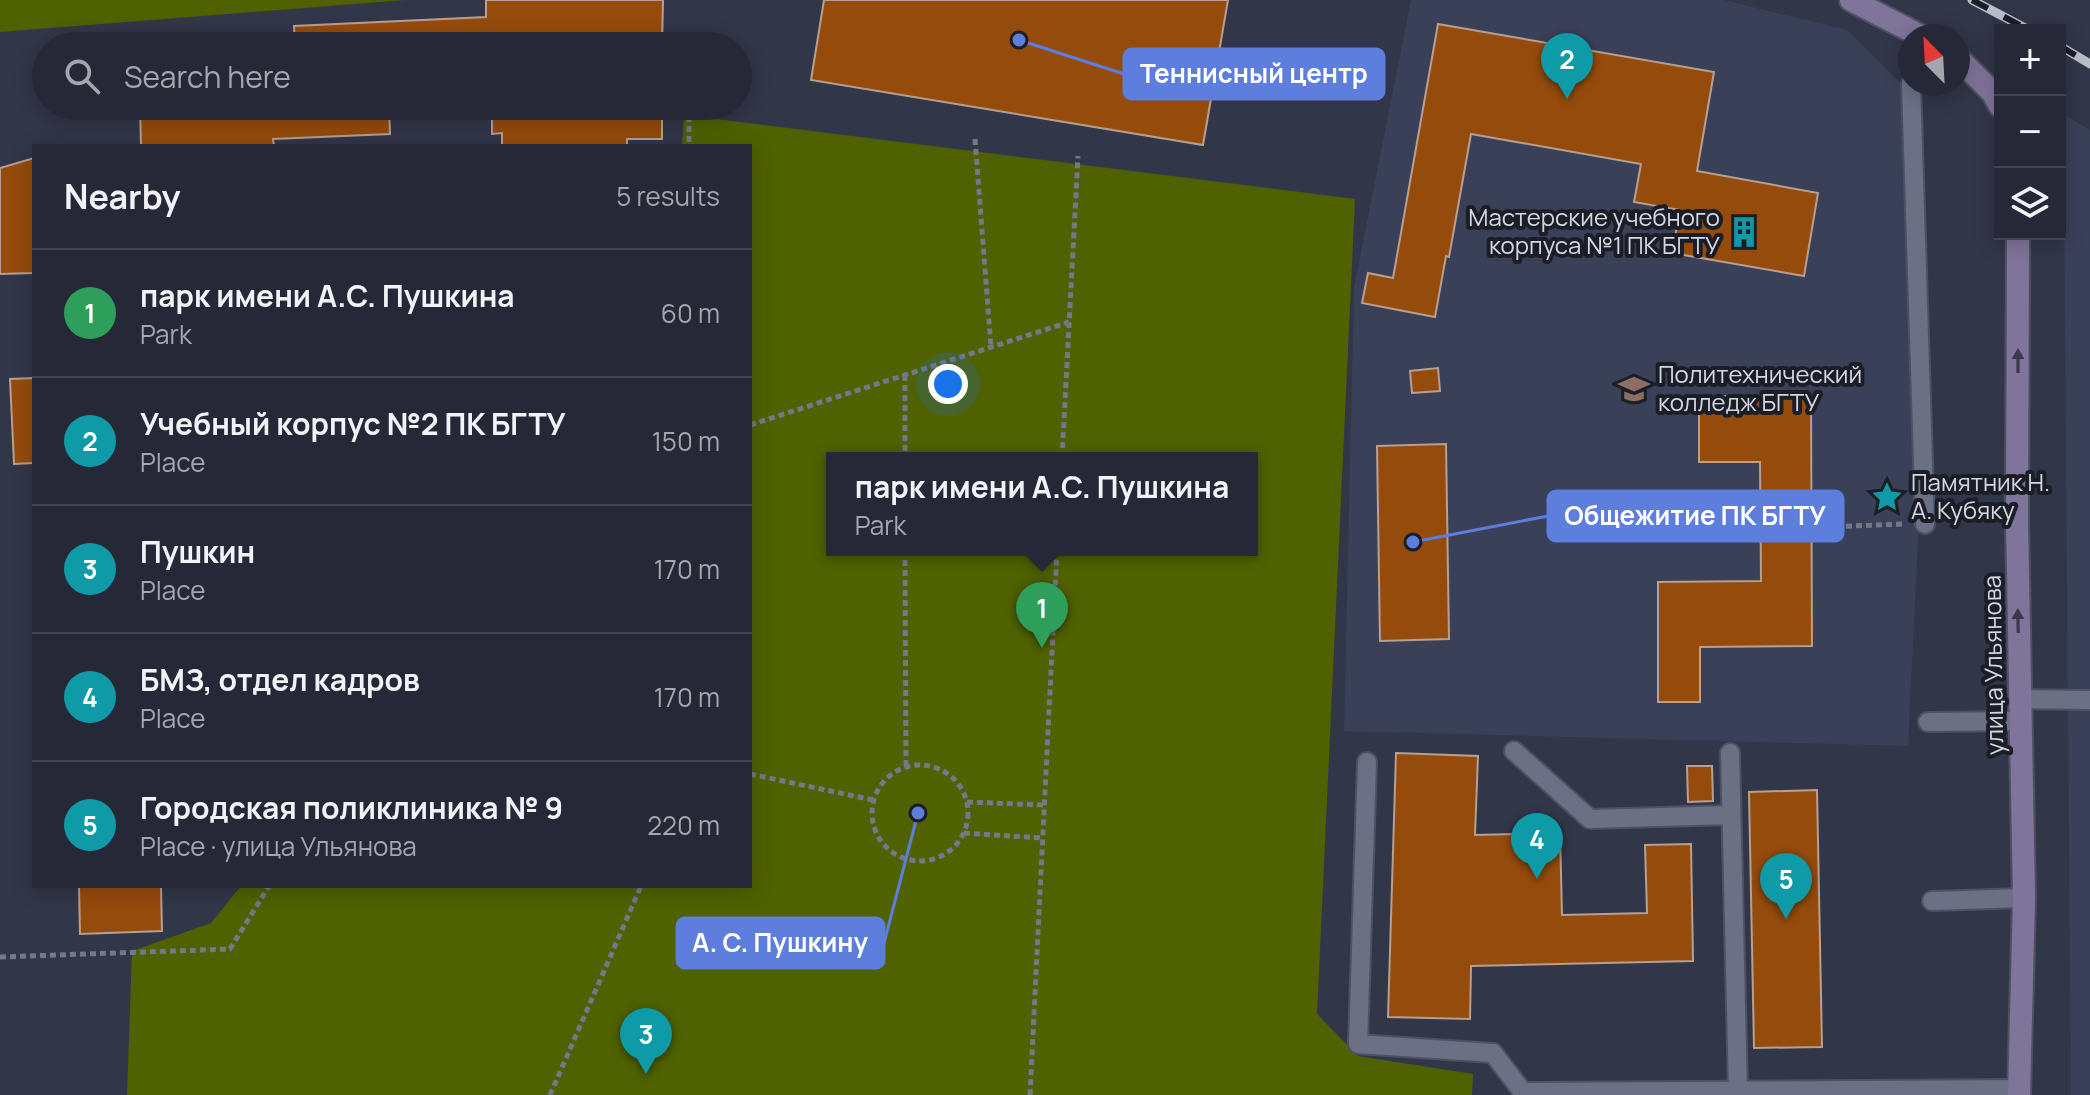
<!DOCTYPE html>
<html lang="en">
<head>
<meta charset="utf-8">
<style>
  :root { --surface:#262837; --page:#2e303f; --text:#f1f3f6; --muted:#a4a6ad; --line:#424452; --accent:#8abfa5 }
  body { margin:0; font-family:Manrope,sans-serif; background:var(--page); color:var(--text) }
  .controls { position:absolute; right:24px; top:24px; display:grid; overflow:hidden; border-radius:0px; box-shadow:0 4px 20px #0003 }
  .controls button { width:72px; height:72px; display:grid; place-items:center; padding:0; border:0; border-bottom:2px solid var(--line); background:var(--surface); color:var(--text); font:40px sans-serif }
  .compass { position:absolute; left:1898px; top:24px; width:72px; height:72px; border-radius:50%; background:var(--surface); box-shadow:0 4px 20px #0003; rotate:336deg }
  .you { position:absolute; left:948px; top:384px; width:28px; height:28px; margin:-20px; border:6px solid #fff; border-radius:50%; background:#1a73e8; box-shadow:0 0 0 12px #1a73e833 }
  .badge { display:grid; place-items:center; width:52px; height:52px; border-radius:50%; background:var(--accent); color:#fff; font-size:26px; font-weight:700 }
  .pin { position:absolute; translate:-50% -66px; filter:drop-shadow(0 2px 4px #0008) }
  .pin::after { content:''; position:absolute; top:42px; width:28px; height:24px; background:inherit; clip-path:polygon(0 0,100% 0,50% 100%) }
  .popup { position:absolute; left:826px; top:452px; width:432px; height:104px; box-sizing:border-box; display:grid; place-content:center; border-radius:0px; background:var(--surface); filter:drop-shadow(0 2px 6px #0005); font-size:26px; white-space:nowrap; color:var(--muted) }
  .popup b { font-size:30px; color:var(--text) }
  .popup::after { content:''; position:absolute; left:50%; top:100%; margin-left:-16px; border:16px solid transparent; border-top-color:var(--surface) }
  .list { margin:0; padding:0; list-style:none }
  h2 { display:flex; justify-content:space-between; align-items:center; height:104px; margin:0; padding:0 32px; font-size:34px }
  h2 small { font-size:26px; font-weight:400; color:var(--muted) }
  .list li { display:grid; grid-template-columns:52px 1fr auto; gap:24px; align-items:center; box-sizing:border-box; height:128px; padding:0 32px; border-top:2px solid var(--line) }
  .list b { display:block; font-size:30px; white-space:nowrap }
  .list p { margin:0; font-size:26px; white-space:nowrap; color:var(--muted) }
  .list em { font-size:26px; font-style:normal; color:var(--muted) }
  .icon { flex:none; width:44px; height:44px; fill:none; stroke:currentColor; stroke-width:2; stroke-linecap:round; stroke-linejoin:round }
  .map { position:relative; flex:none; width:2090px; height:1095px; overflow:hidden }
  .search { position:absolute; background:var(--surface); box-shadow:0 4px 20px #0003; left:32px; top:32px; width:720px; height:88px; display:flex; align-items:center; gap:20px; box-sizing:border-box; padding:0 28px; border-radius:44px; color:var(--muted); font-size:30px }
  .panel { position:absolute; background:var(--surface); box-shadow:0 4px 20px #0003; left:32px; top:144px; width:720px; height:744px; border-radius:0px }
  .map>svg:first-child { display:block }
  .built { fill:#3b4059 }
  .green { fill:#506101; fill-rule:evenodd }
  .building { fill:#954b0c; stroke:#b79f91; stroke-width:2 }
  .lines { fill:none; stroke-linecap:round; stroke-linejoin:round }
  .service-casing { stroke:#4e5161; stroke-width:22 }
  .secondary-casing { stroke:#4e5161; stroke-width:26 }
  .path { stroke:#747888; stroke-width:5; stroke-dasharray:6 4; stroke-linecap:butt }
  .service { stroke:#6b7085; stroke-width:18 }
  .secondary { stroke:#7f7499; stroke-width:22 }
  .rail-casing { stroke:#b9bcc9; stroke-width:9 }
  .rail { stroke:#1c1e27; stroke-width:6; stroke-dasharray:18; stroke-linecap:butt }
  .oneway { fill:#3a3849 }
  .labels { text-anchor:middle; stroke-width:8; stroke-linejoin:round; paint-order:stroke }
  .poi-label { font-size:24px; fill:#d4d7e3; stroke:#1c1e27; text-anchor:start }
  .street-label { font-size:24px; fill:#d4d7e3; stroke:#1c1e27 }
  .leader { fill:none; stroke:#5d7edc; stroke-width:3 }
  .callout-dot { fill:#5d7edc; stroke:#1c1e27; stroke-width:3 }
  .callout { fill:#5d7edc; stroke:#5d7edc; stroke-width:3 }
  .callout-label { font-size:26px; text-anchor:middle; font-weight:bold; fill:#fff }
</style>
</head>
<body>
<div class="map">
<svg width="2090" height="1095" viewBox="0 0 2090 1095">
  <rect width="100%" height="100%" fill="#323649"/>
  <g class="built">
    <polygon points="1411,0 1724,0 1847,30 1910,93 1919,218 1915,489 1918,538 1908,746 1344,731 1354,288"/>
    <polygon points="2060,112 2090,130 2090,1095 2071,1095 2064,205"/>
  </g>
  <g class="green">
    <polygon points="0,0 405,0 0,32"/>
    <path d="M684 115 1355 199 1317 1014 1358 1056 1473 1074 1472 1095H127L132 951 211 923 241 886H750V146H682ZM832 458H1252V550H832Z"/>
  </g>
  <g class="building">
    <polygon points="486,0 663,0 662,46 295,46 294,26 486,17"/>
    <polygon points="824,0 1228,0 1203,145 811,80"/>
    <polygon points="1438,24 1714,72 1697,171 1818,193 1804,276 1672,253 1680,210 1634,202 1641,164 1471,134 1449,257 1446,256 1435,317 1362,303 1368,273 1393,278"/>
    <polygon points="140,106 389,106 390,134 273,139 274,146 141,146"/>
    <polygon points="492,106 662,106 662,139 627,139 627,146 502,146 502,133 492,134"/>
    <polygon points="34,158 34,273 0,274 0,168"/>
    <polygon points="1438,368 1440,391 1412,393 1410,371"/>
    <polygon points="34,378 34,463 14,464 10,379"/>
    <polygon points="1699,396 1811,396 1812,646 1700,647 1700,702 1658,702 1658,582 1761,581 1760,462 1699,462"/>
    <polygon points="1446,444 1449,639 1380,641 1377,446"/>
    <polygon points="1396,753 1478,756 1475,835 1560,833 1562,915 1647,913 1645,845 1691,844 1693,961 1471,966 1470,1019 1388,1017"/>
    <polygon points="1687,766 1712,766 1713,801 1688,802"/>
    <polygon points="1817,790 1822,1047 1754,1048 1749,792"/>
    <polygon points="79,886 161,886 162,931 80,934"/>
  </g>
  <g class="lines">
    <defs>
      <g id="service">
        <polyline points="1911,84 1925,524"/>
        <polyline points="2019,699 2090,700"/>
        <polyline points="1928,722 2021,721"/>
        <polyline points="1514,751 1590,819 1731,815"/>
        <polyline points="1730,753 1738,1092"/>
        <polyline points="1367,762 1358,1044 1493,1053 1525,1095"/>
        <polyline points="1932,901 2024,898"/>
        <polyline points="1525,1092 2019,1089"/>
      </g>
      <g id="secondary">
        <polyline points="1851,0 1921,36"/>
        <polyline points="1958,58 1993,93 2000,106"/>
        <polyline points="2018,234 2017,522 2024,898 2019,1095"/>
      </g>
    </defs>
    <use href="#service" class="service-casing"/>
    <use href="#secondary" class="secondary-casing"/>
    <g class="path">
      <polyline points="689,106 689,146"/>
      <polyline points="975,139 991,347"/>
      <polyline points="905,375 905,458"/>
      <polyline points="750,425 1069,322"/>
      <polyline points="1062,458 1078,156"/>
      <polyline points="1826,527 1904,524"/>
      <polyline points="905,550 906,767"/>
      <circle cx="920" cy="813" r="48"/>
      <polyline points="750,774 873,800"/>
      <polyline points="967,802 1045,805"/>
      <polyline points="964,833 1043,838"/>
      <polyline points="0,957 230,949 269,886"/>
      <polyline points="550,1095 641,886"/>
      <polyline points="1030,1095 1057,550"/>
    </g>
    <use href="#service" class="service"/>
    <use href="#secondary" class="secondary"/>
    <defs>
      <g id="rail">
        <polyline points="1972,0 2029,30"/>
        <polyline points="2060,46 2090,64"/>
      </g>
    </defs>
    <use href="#rail" class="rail-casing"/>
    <use href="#rail" class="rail"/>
  </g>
  <defs><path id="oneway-solid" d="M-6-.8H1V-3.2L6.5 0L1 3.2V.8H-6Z" transform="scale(2)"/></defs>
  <g class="oneway">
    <use href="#oneway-solid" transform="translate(2018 361) rotate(-90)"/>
    <use href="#oneway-solid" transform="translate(2018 621) rotate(-91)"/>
  </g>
  <defs>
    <symbol id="building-bare" viewBox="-9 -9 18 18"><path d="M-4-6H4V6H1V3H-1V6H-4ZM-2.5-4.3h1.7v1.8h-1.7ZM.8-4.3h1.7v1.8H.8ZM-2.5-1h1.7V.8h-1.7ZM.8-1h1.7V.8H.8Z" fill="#0f9aa8" stroke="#1c1e27" stroke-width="2.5" paint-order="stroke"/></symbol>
    <symbol id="university-bare" viewBox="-9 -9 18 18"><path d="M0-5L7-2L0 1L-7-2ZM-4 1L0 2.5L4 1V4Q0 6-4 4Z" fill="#8d6e63" stroke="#1c1e27" stroke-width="2.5" paint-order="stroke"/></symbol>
    <symbol id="sight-bare" viewBox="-9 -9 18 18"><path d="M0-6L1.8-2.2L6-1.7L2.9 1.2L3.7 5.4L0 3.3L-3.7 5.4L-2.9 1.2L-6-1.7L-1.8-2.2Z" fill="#0f9aa8" stroke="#1c1e27" stroke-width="2.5" paint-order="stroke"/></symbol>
  </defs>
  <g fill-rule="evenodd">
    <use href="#building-bare" x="1722" y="210" width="44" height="44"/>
    <use href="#university-bare" x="1612" y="367" width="44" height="44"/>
    <use href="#sight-bare" x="1865" y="475" width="44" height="44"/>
  </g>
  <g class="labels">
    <g class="poi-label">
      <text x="1720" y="226" text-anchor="end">Мастерские учебного<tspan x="1720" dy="28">корпуса №1 ПК БГТУ</tspan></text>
      <text x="1658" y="383">Политехнический<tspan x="1658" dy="28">колледж БГТУ</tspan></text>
      <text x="1911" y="491">Памятник Н.<tspan x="1911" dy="28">А. Кубяку</tspan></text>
    </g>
    <g class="street-label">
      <text transform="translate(1994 665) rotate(-91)" y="8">улица Ульянова</text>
    </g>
  </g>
  <path class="leader" d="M1019 40L1124 74M1413 542L1548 516M918 813L884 943"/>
  <g class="callout-dot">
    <circle cx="1019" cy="40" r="8"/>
    <circle cx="1413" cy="542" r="8"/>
    <circle cx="918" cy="813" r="8"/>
  </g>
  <g class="callout">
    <rect x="1124" y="49" width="260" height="50" rx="8"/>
    <rect x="1548" y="491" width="295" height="50" rx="8"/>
    <rect x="677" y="918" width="207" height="50" rx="8"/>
  </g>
  <g class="callout-label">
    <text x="1254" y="83">Теннисный центр</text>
    <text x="1695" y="525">Общежитие ПК БГТУ</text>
    <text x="780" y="952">А. С. Пушкину</text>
  </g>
</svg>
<div class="controls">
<button>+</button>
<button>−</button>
<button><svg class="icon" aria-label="layers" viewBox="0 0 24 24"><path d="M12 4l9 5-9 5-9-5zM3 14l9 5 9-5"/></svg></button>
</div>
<svg class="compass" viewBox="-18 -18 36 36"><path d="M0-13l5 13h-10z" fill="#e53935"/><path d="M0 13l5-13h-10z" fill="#a4a6ad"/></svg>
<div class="you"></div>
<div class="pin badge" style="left:1042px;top:648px;background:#2e9e5b">1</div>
<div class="popup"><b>парк имени А.С. Пушкина</b>Park</div>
<div class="pin badge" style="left:1567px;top:99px;background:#0f9aa8">2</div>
<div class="pin badge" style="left:646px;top:1074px;background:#0f9aa8">3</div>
<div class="pin badge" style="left:1537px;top:879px;background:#0f9aa8">4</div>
<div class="pin badge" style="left:1786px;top:919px;background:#0f9aa8">5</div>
<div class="search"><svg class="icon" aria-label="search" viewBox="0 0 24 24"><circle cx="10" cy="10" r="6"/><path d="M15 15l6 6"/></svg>Search here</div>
<section class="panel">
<h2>Nearby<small>5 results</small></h2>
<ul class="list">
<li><span class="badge" style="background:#2e9e5b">1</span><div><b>парк имени А.С. Пушкина</b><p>Park</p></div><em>60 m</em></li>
<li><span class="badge" style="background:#0f9aa8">2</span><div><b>Учебный корпус №2 ПК БГТУ</b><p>Place</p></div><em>150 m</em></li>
<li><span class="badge" style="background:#0f9aa8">3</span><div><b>Пушкин</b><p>Place</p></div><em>170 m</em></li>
<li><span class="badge" style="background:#0f9aa8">4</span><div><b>БМЗ, отдел кадров</b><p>Place</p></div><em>170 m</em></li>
<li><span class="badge" style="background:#0f9aa8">5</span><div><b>Городская поликлиника № 9</b><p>Place · улица Ульянова</p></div><em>220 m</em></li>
</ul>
</section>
</div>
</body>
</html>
